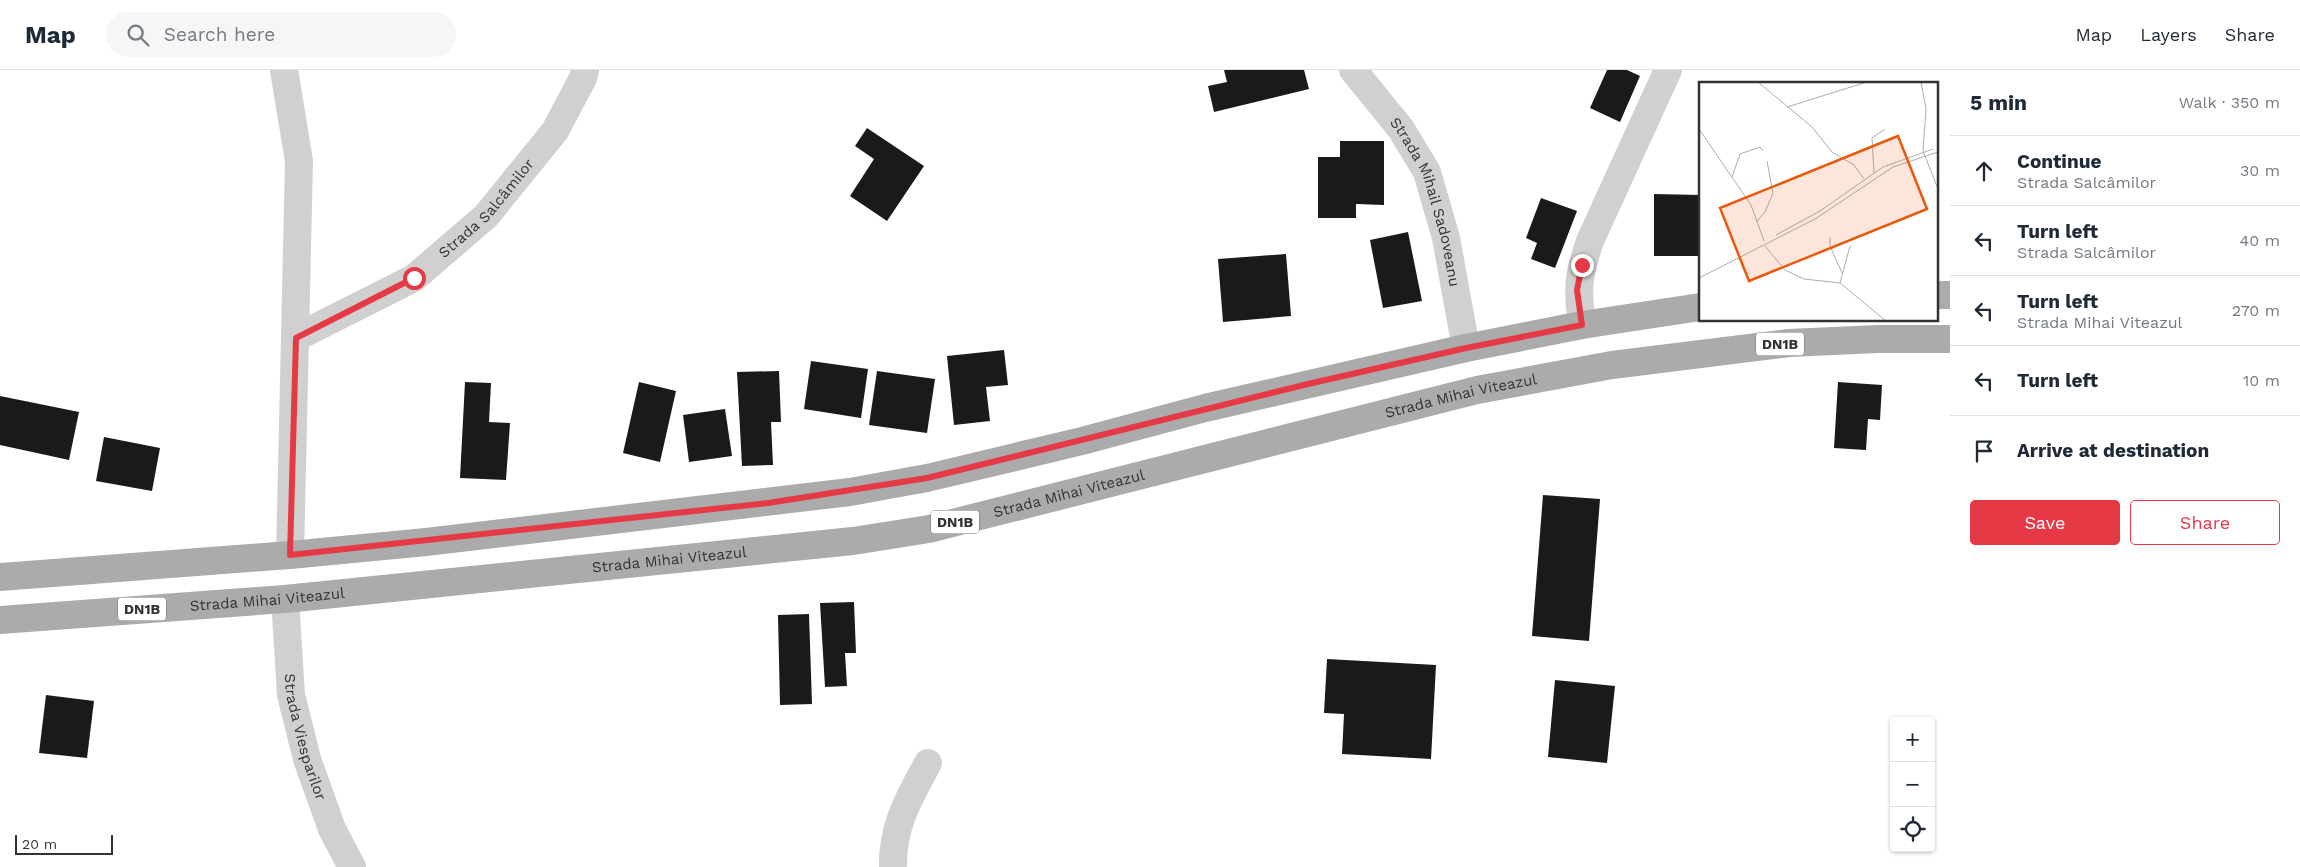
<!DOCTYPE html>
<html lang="en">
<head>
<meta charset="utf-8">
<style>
  :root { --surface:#fff; --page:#f6f6f7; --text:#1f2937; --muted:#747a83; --line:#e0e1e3; --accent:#e63946 }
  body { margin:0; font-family:"Work Sans",sans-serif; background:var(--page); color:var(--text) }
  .controls { position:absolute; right:15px; bottom:15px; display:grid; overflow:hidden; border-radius:5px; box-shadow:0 1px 4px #0004 }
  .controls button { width:45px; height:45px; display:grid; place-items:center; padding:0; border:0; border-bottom:1px solid var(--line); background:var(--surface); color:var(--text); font:25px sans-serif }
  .scale { position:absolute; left:15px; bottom:12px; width:98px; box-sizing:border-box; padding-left:5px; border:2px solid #333; border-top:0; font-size:14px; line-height:18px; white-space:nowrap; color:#333; -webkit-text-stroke:4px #fff; paint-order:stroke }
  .stop { position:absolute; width:15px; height:15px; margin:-11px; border:4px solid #e63946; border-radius:50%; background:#fff }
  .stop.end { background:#e63946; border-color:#fff; box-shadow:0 1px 5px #0008 }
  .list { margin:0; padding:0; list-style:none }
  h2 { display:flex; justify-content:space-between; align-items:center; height:65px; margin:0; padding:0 20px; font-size:21px }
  h2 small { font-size:16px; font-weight:400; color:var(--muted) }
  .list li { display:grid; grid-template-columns:32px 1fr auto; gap:15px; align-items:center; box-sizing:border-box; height:70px; padding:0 20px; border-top:1px solid var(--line) }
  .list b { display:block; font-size:19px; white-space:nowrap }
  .list p { margin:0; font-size:16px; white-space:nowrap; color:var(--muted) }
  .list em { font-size:16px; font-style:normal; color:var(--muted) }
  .actions { display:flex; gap:10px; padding:15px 20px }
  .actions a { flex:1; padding:11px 0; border:1px solid var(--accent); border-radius:5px; text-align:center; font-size:18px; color:var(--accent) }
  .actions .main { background:var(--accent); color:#fff }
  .icon { flex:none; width:28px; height:28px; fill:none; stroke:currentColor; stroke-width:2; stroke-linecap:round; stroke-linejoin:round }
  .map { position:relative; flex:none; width:1950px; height:797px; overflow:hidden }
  header { display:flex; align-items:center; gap:30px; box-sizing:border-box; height:70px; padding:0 25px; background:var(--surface); border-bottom:1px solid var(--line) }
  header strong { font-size:24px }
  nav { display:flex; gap:28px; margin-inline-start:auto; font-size:18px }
  .search { width:350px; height:45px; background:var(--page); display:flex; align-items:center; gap:12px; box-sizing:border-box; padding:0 18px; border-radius:28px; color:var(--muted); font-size:19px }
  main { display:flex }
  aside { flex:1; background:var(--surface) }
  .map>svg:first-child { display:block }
  .building { fill:#1a1a1a }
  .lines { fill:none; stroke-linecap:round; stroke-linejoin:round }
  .minor { stroke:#d0d0d0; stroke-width:28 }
  .major { stroke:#ababab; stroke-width:28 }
  .route { stroke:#e63946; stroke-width:6 }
  .labels { text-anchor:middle; stroke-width:5; stroke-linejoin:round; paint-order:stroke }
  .shield { fill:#fff; stroke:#707070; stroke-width:1 }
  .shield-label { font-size:14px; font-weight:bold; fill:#333 }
  .street-label { font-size:15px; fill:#333; stroke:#fff }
  .inset-road { fill:none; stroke:#adadad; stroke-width:1 }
  .view { fill:#e8590c; fill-opacity:0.15; stroke:#e8590c; stroke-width:2.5 }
  .inset-edge { fill:none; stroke:#333; stroke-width:2.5 }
</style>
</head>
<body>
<header>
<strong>Map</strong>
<div class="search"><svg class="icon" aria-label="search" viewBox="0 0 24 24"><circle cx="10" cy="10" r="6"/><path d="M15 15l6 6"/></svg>Search here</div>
<nav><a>Map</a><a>Layers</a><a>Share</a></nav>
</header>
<main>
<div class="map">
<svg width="1950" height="797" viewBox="0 0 1950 797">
  <rect width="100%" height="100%" fill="#fff"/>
  <g class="building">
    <polygon points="1224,0 1304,0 1309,19 1214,42 1208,16 1227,12"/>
    <polygon points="1607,0 1627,0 1640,6 1620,52 1590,38"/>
    <polygon points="867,58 924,96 887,151 850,126 874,89 855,76"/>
    <polygon points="1340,71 1384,71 1384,135 1356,134 1356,148 1318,148 1318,87 1340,87"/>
    <polygon points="1654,124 1700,125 1700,186 1654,186"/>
    <polygon points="1541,128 1577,141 1555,198 1531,189 1537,173 1526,168"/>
    <polygon points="1408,162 1422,231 1383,238 1370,170"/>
    <polygon points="1286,184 1291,246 1223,252 1218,189"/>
    <polygon points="1004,280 1008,315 986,317 990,351 954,355 947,286"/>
    <polygon points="811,291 868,299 861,348 804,339"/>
    <polygon points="779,301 781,352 771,352 773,395 742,396 737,302"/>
    <polygon points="877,301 935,309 927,363 869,355"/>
    <polygon points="465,312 491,313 489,352 510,353 506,410 460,408"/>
    <polygon points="639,312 676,321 660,392 623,383"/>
    <polygon points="1838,312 1882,315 1880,350 1868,349 1866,380 1834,378"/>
    <polygon points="0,326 79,342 69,390 0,375"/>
    <polygon points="725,339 732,386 689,392 683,345"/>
    <polygon points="104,367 160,378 152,421 96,411"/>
    <polygon points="1543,425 1600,429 1589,571 1532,566"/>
    <polygon points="854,532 856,583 845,583 847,616 825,617 820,533"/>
    <polygon points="809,544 812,634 780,635 778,545"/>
    <polygon points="1327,589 1436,595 1431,689 1342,684 1344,644 1324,643"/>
    <polygon points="1555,610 1615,616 1607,693 1548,687"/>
    <polygon points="46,625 94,631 87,688 39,683"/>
  </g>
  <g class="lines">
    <g class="minor">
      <polyline points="284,0 299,91 290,485"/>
      <path id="s1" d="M1353 0 1401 59 1427 102 1446 168 1466 278"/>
      <path d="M1582 255C1577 218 1578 206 1590 171L1668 0"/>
      <path id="s2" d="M295 268 414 208 486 146 555 61 583 8 585 0"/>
      <path id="s3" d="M285 529 291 625 307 689 332 759 352 797"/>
      <path d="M893 797C892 756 909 728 928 693"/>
    </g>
    <g class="major">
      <polyline points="1936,225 1950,225"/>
      <polyline points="0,507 290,485 426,472 850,422 927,408 1082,371 1205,338 1466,278 1582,255 1700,237"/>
      <path id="s4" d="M0 550 285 529 853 471 929 459 1477 320 1612 295 1789 273 1878 269H1950"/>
    </g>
  </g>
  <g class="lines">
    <polyline class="route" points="414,208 296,268 290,485 768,433 927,408 1308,314 1466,278 1582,255 1577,220 1582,195"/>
  </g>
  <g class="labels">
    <g class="shield">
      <rect x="1756" y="262.5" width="48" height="23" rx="4"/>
      <rect x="931" y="440.5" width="48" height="23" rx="4"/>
      <rect x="118" y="527.5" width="48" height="23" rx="4"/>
    </g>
    <g class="shield-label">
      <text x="1780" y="279">DN1B</text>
      <text x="955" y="457">DN1B</text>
      <text x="142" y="544">DN1B</text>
    </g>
    <g class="street-label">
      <text dy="5" stroke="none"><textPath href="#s1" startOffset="154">Strada Mihail Sadoveanu</textPath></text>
      <text dy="5" stroke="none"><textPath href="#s2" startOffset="234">Strada Salcâmilor</textPath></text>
      <text dy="5" stroke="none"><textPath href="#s4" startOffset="1482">Strada Mihai Viteazul</textPath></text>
      <text dy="5" stroke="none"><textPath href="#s4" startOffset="1078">Strada Mihai Viteazul</textPath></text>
      <text dy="5" stroke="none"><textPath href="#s4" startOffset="672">Strada Mihai Viteazul</textPath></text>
      <text dy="5" stroke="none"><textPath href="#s4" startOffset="268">Strada Mihai Viteazul</textPath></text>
      <text dy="5" stroke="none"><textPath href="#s3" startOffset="140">Strada Viesparilor</textPath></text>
    </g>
  </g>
  <g transform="translate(1699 12)">
    <rect width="239" height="239" fill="#fff"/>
    <path class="inset-road" d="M59 0 113 45 133 70 155 83 165 97M222 0 227 27 224 69 239 107M88 25 168 0M0 47 52 123 65 159M175 91 173 56 186 47M33 95 41 72 61 65 64 69M58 139 66 130 74 111 68 79M77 153 121 129 184 85 234 67M131 155V164L143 191M66 164 86 188 105 197 141 201 187 239M0 196 116 137 194 85 239 70M141 201 151 164"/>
    <path class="view" d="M199 54 228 127 50 199 21 126Z"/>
    <rect width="239" height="239" class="inset-edge"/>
  </g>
</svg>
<div class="controls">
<button>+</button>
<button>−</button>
<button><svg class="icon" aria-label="locate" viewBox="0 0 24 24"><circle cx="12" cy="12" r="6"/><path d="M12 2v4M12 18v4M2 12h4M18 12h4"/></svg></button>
</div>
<div class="scale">20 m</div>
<div class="stop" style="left:414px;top:208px"></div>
<div class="stop end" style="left:1582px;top:195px"></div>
</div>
<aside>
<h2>5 min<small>Walk · 350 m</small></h2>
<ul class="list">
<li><svg class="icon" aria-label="ahead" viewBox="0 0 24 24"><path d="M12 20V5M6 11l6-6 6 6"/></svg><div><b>Continue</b><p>Strada Salcâmilor</p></div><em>30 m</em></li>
<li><svg class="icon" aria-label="left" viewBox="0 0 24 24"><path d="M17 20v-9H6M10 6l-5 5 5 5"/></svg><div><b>Turn left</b><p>Strada Salcâmilor</p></div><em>40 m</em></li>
<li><svg class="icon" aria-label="left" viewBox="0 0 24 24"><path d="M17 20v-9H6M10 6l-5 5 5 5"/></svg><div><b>Turn left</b><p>Strada Mihai Viteazul</p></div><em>270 m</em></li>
<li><svg class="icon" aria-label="left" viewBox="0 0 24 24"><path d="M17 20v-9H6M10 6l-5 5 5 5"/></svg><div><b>Turn left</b></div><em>10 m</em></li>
<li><svg class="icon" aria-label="arrive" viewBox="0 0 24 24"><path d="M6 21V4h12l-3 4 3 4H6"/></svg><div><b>Arrive at destination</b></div></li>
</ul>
<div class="actions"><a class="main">Save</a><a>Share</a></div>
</aside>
</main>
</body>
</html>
